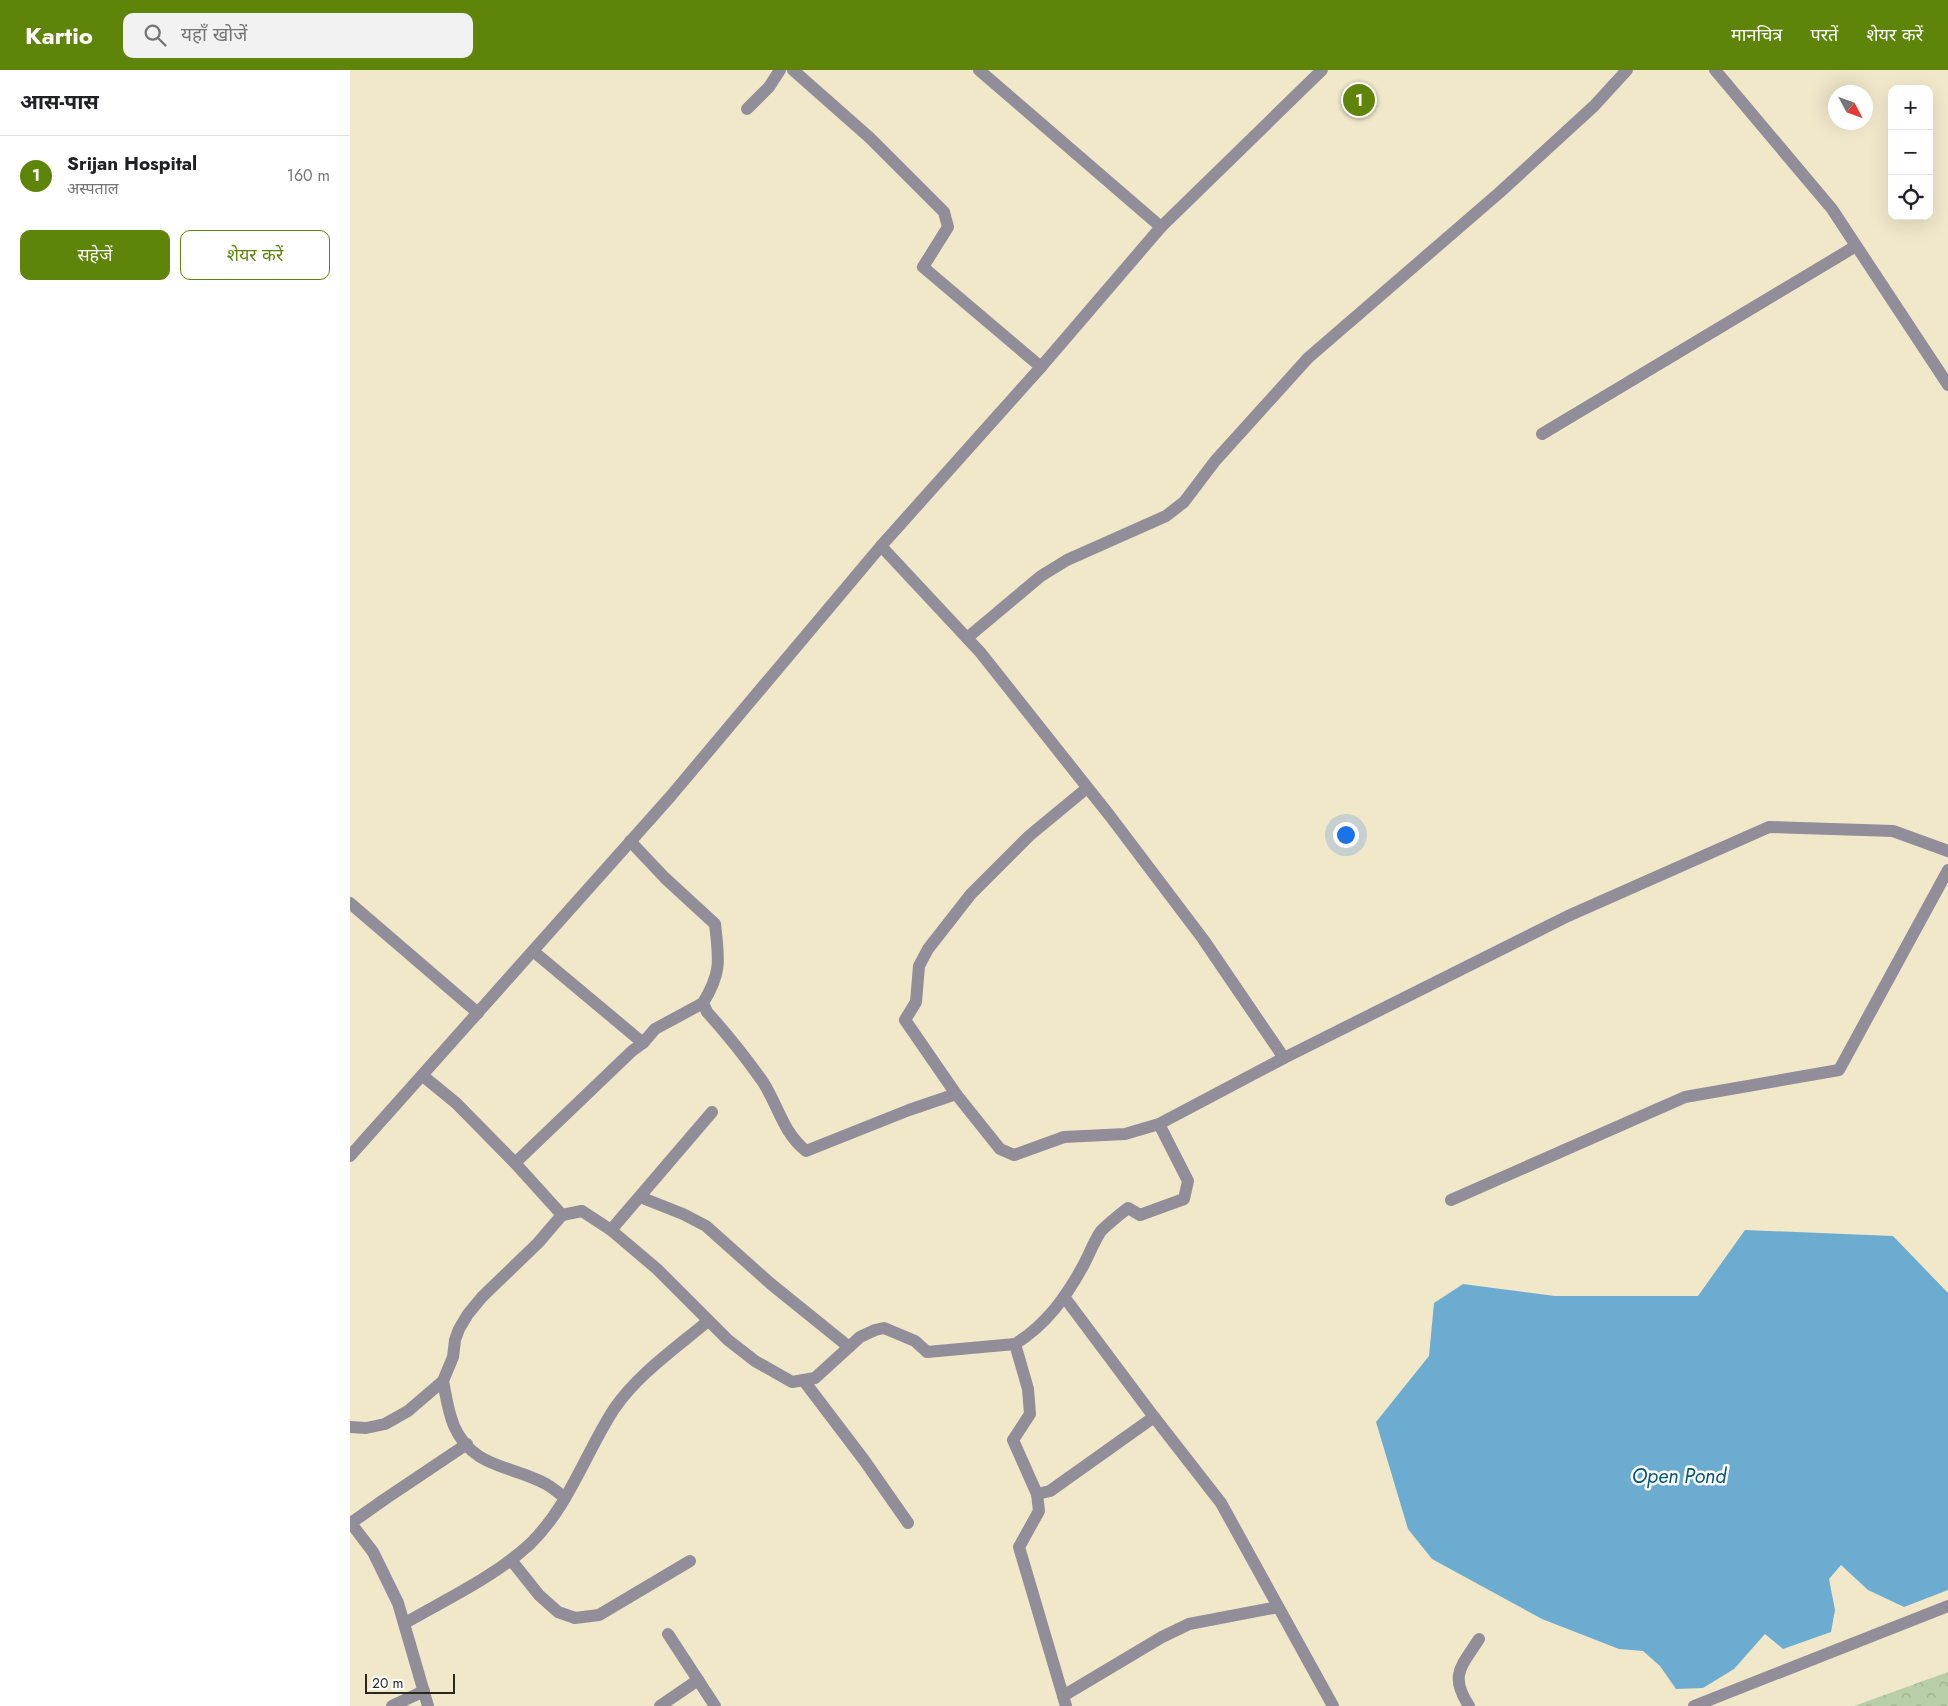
<!DOCTYPE html>
<html lang="hi">
<head>
<meta charset="utf-8">
<style>
  :root { --surface:#fff; --page:#f2f2f2; --text:#202124; --muted:#757577; --line:#e0e0e0; --accent:#5e8509 }
  body { margin:0; font-family:Jost,"Noto Sans Devanagari",sans-serif; background:var(--page); color:var(--text) }
  .controls { position:absolute; right:15px; top:15px; display:grid; overflow:hidden; border-radius:10px; box-shadow:0 5px 20px #0002 }
  .controls button { width:45px; height:45px; display:grid; place-items:center; padding:0; border:0; border-bottom:1px solid var(--line); background:var(--surface); color:var(--text); font:25px sans-serif }
  .compass { position:absolute; left:1478px; top:15px; width:45px; height:45px; border-radius:50%; background:var(--surface); box-shadow:0 5px 20px #0002; rotate:131deg }
  .scale { position:absolute; left:15px; bottom:12px; width:90px; box-sizing:border-box; padding-left:5px; border:2px solid #2b281c; border-top:0; font-size:14px; line-height:18px; white-space:nowrap; color:#2b281c; -webkit-text-stroke:4px #fff; paint-order:stroke }
  .you { position:absolute; left:995px; top:764px; width:18px; height:18px; margin:-12px; border:4px solid #fff; border-radius:50%; background:#1a73e8; box-shadow:0 0 0 8px #1a73e833 }
  .badge { display:grid; place-items:center; width:32px; height:32px; border-radius:50%; background:var(--accent); color:#fff; font-size:16px; font-weight:700 }
  .pin { position:absolute; translate:-50% -50%; border:2px solid #fff; box-shadow:0 1px 5px #0006 }
  .list { margin:0; padding:0; list-style:none }
  h2 { display:flex; justify-content:space-between; align-items:center; height:65px; margin:0; padding:0 20px; font-size:21px }
  h2 small { font-size:16px; font-weight:400; color:var(--muted) }
  .list li { display:grid; grid-template-columns:32px 1fr auto; gap:15px; align-items:center; box-sizing:border-box; height:80px; padding:0 20px; border-top:1px solid var(--line) }
  .list b { display:block; font-size:19px; white-space:nowrap }
  .list p { margin:0; font-size:16px; white-space:nowrap; color:var(--muted) }
  .list em { font-size:16px; font-style:normal; color:var(--muted) }
  .actions { display:flex; gap:10px; padding:15px 20px }
  .actions a { flex:1; padding:11px 0; border:1px solid var(--accent); border-radius:10px; text-align:center; font-size:18px; color:var(--accent) }
  .actions .main { background:var(--accent); color:#fff }
  .icon { flex:none; width:28px; height:28px; fill:none; stroke:currentColor; stroke-width:2; stroke-linecap:round; stroke-linejoin:round }
  .map { position:relative; flex:none; width:1598px; height:1636px; overflow:hidden }
  header { display:flex; align-items:center; gap:30px; box-sizing:border-box; height:70px; padding:0 25px; background:var(--accent); color:#fff }
  header strong { font-size:24px }
  nav { display:flex; gap:28px; margin-inline-start:auto; font-size:18px }
  .search { width:350px; height:45px; background:var(--page); display:flex; align-items:center; gap:12px; box-sizing:border-box; padding:0 18px; border-radius:10px; color:var(--muted); font-size:19px }
  main { display:flex }
  aside { flex:1; background:var(--surface) }
  .map>svg:first-child { display:block }
  .park { fill:url(#park-crowns) }
  .water { fill:#6dacd1 }
  .lines { fill:none; stroke-linecap:round; stroke-linejoin:round }
  .minor { stroke:#918e9a; stroke-width:12 }
  .tertiary { stroke:#918e9a; stroke-width:12 }
  .labels { text-anchor:middle; stroke-width:5; stroke-linejoin:round; paint-order:stroke }
  .water-label { font-size:20px; font-style:italic; fill:#00577b; stroke:#fff }
</style>
</head>
<body>
<header>
<strong>Kartio</strong>
<div class="search"><svg class="icon" aria-label="search" viewBox="0 0 24 24"><circle cx="10" cy="10" r="6"/><path d="M15 15l6 6"/></svg>यहाँ खोजें</div>
<nav><a>मानचित्र</a><a>परतें</a><a>शेयर करें</a></nav>
</header>
<main>
<aside>
<h2>आस-पास<small></small></h2>
<ul class="list">
<li><span class="badge">1</span><div><b>Srijan Hospital</b><p>अस्पताल</p></div><em>160 m</em></li>
</ul>
<div class="actions"><a class="main">सहेजें</a><a>शेयर करें</a></div>
</aside>
<div class="map">
<svg width="1598" height="1636" viewBox="0 0 1598 1636">
  <defs>
    <pattern id="park-crowns" width="20" height="18" patternUnits="userSpaceOnUse" patternTransform="scale(1.25)"><rect width="20" height="18" fill="#b8cea8"/><path d="M2 6a3 3 0 1 1 6 0M12 15a3 3 0 1 1 6 0" fill="none" stroke="#9eb190"/></pattern>
  </defs>
  <rect width="100%" height="100%" fill="#f1e8ca"/>
  <polygon class="park" points="1598,1602 1598,1636 1504,1636"/>
  <polygon class="water" points="1395,1160 1543,1166 1598,1223 1598,1520 1554,1537 1518,1520 1491,1495 1479,1509 1485,1540 1481,1562 1433,1579 1415,1564 1384,1599 1353,1618 1326,1619 1310,1596 1293,1581 1269,1579 1192,1549 1082,1489 1058,1459 1026,1352 1079,1286 1084,1233 1113,1214 1205,1226 1348,1226"/>
  <g class="lines">
    <g class="minor">
      <polyline points="443,0 520,68 594,142 598,157 573,197 691,297"/>
      <polyline points="629,0 811,157"/>
      <polyline points="1365,0 1482,139 1598,315"/>
      <polyline points="397,39 419,17 430,0"/>
      <polyline points="1192,364 1506,176"/>
      <polyline points="531,476 630,582 760,746 853,869 934,988"/>
      <polyline points="617,568 691,506 717,490 816,446 834,432 865,391 958,288 1149,123 1244,36 1277,0"/>
      <path d="M280 771 315 808 365 854C369 890 372 902 353 933L357 942C377 964 396 988 413 1012 429 1037 432 1061 456 1081L559 1040 606 1024 650 1079 664 1085 714 1067 775 1064 809 1054 934 988 1218 846 1419 757 1543 761 1598 781"/>
      <polyline points="0,833 128,943"/>
      <polyline points="183,881 293,973"/>
      <polyline points="73,1006 106,1033 165,1093"/>
      <polyline points="606,1024 555,950 566,932 569,896 578,879 621,824 679,766 737,718"/>
      <polyline points="290,1127 333,1144 356,1156 421,1214 499,1277"/>
      <polyline points="1101,1130 1335,1027 1489,1000 1598,800"/>
      <path d="M212 1145 232 1141 261 1160 307 1199 378 1270 405 1291 442 1312 465 1308 510 1267 525 1260 534 1258 565 1271 577 1282 665 1274C696 1255 716 1227 733 1196 739 1185 744 1171 751 1161 759 1153 769 1145 778 1138L790 1145 834 1129 838 1111 809 1054"/>
      <polyline points="261,1160 362,1042"/>
      <polyline points="715,1228 804,1347"/>
      <polyline points="665,1274 678,1319 680,1344 663,1370 687,1424"/>
      <path d="M93 1311C96 1326 98 1342 104 1356 123 1399 162 1395 196 1414 203 1418 209 1423 215 1428"/>
      <polyline points="454,1311 514,1390 558,1453"/>
      <polyline points="0,1357 16,1358 35,1354 58,1341 93,1311 103,1287 105,1270 109,1259 118,1244 132,1227 188,1173 212,1145 165,1093 282,981 293,973 305,959 353,933"/>
      <polyline points="0,1452 23,1482 48,1533 78,1636"/>
      <polyline points="1,1453 35,1429 117,1374"/>
      <polyline points="161,1490 189,1525 208,1542 225,1548 249,1545 340,1491"/>
      <path d="M55 1553C97 1529 144 1507 180 1474 219 1436 235 1384 264 1339 288 1304 326 1278 358 1251"/>
      <polyline points="318,1564 365,1636"/>
      <polyline points="713,1626 812,1567 839,1554 928,1537"/>
      <polyline points="42,1636 74,1621"/>
      <polyline points="310,1636 348,1610"/>
      <polyline points="716,1636 669,1477 689,1441 687,1424 700,1421 804,1347 871,1433 983,1636"/>
      <path d="M1119 1636C1099 1605 1111 1597 1129 1569"/>
    </g>
    <g class="tertiary">
      <polyline points="0,1086 320,727 531,476 691,297 811,157 972,0"/>
      <polyline points="1344,1636 1598,1536"/>
    </g>
  </g>
  <g class="labels">
    <g class="water-label">
      <text x="1329" y="1413">Open Pond</text>
    </g>
  </g>
</svg>
<div class="controls">
<button>+</button>
<button>−</button>
<button><svg class="icon" aria-label="locate" viewBox="0 0 24 24"><circle cx="12" cy="12" r="6"/><path d="M12 2v4M12 18v4M2 12h4M18 12h4"/></svg></button>
</div>
<svg class="compass" viewBox="-18 -18 36 36"><path d="M0-13l5 13h-10z" fill="#e53935"/><path d="M0 13l5-13h-10z" fill="#757577"/></svg>
<div class="scale">20 m</div>
<div class="you"></div>
<div class="pin badge" style="left:1009px;top:30px">1</div>
</div>
</main>
</body>
</html>
